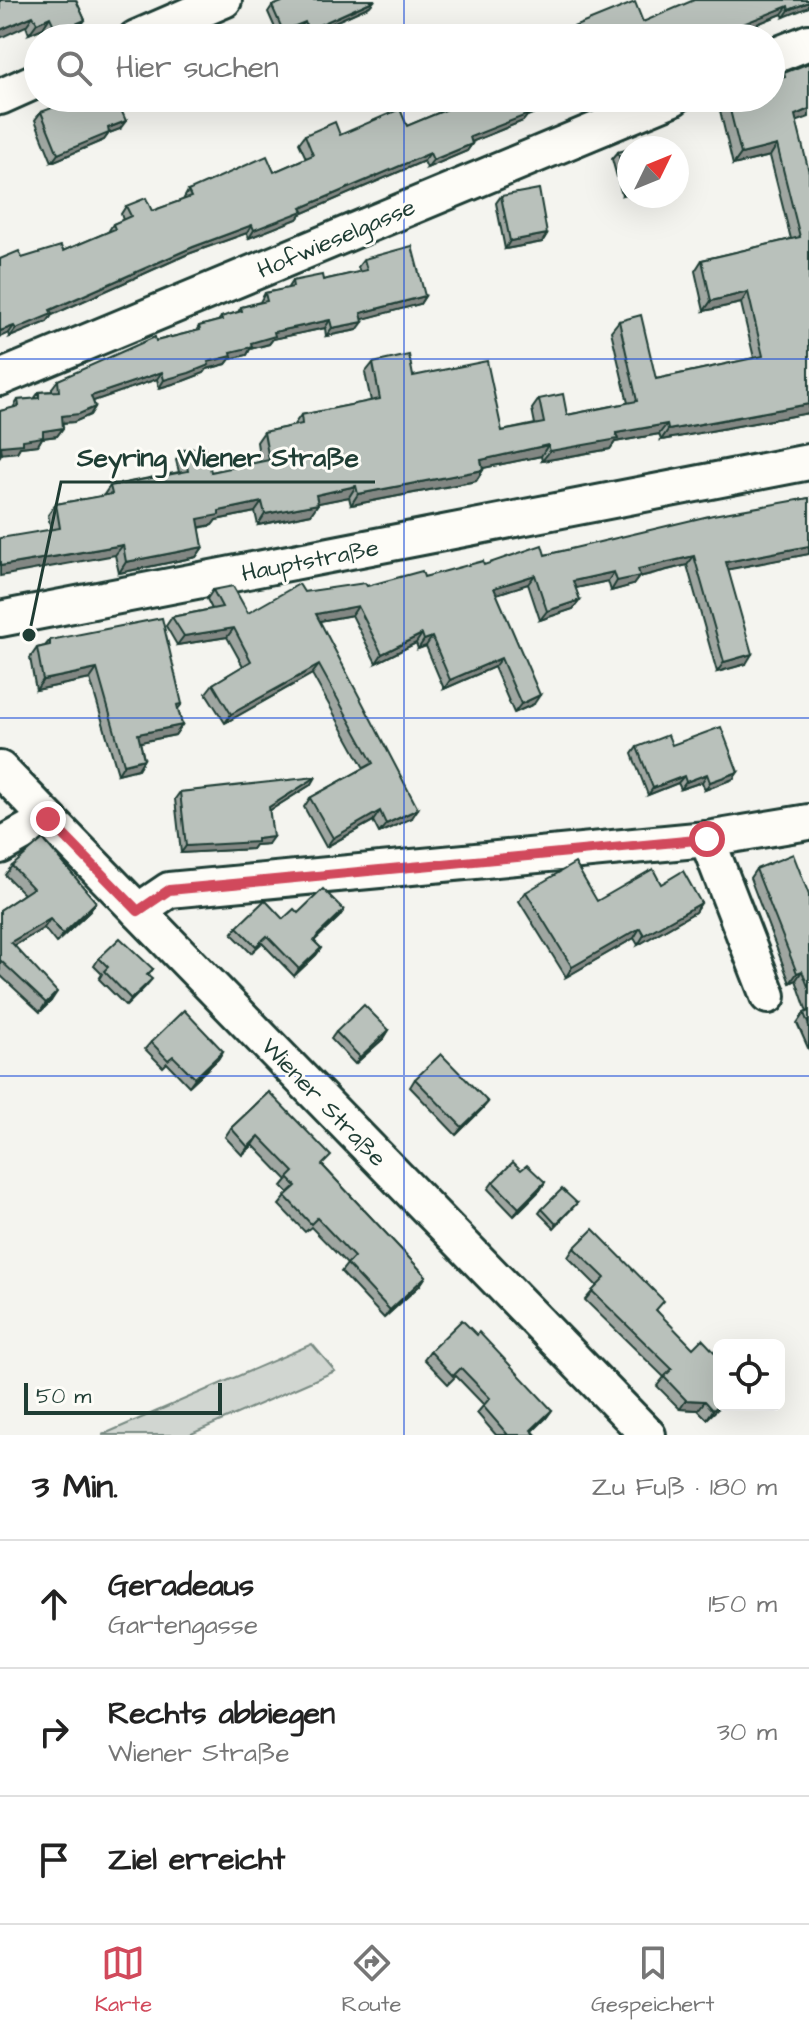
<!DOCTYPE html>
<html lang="de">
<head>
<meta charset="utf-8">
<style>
  :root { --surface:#fff; --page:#f2f2f2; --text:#222; --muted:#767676; --line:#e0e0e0; --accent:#d1495b }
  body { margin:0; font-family:"Architects Daughter",sans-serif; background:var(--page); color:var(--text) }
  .controls { position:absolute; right:24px; bottom:24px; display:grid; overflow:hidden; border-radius:12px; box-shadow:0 8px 32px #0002 }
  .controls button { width:72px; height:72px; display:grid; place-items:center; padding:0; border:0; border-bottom:2px solid var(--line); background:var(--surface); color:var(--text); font:40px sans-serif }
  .compass { position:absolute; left:617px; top:136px; width:72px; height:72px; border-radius:50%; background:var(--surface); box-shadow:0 8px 32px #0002; rotate:47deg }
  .scale { position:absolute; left:24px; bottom:20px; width:198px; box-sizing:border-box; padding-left:8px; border:4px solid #1f3d34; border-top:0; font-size:22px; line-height:28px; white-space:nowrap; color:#1f3d34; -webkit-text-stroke:6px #fdfcf7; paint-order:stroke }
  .stop { position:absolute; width:24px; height:24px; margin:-18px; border:6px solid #d1495b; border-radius:50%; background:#fff }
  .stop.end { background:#d1495b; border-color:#fff; box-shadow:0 2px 8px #0008 }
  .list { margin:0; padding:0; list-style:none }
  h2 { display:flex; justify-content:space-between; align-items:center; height:104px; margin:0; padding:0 32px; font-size:34px }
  h2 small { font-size:26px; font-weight:400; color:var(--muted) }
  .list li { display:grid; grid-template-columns:52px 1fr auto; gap:24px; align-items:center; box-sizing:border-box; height:128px; padding:0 32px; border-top:2px solid var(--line) }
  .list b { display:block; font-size:30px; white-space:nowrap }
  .list p { margin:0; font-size:26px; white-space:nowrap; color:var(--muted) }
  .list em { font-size:26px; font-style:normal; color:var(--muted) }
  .icon { flex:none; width:44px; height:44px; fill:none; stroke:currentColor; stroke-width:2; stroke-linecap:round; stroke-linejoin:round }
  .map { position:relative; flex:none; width:809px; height:1435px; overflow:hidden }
  .search { position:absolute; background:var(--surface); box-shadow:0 8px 32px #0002; left:24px; right:24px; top:24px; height:88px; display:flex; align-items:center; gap:20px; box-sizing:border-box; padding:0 28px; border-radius:44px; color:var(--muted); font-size:30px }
  .sheet { height:488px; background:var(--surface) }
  nav { display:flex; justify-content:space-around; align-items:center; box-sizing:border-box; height:112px; border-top:2px solid var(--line); background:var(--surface); font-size:22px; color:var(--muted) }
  nav a { display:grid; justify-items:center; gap:4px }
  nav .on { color:var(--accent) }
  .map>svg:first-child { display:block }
  .green { fill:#d1d6d1; stroke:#788a82; stroke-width:2 }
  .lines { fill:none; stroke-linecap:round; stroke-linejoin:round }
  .minor-casing { stroke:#1f3d34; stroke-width:40 }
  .minor { stroke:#fdfcf7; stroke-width:34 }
  .wall { fill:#9fa6a1; stroke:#1f3d34; stroke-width:2 }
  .shaded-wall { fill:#828783; stroke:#1f3d34; stroke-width:2 }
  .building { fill:#b9c1bb; stroke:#1f3d34; stroke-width:2 }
  .route { stroke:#d1495b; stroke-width:10 }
  .grid { fill:none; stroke:#1d4ed8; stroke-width:2; stroke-opacity:0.55 }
  .labels { text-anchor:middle; stroke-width:6; stroke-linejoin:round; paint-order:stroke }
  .street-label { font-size:24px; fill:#1f3d34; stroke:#fdfcf7 }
  .leader { fill:none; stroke:#1f3d34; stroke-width:3 }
  .callout-dot { fill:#1f3d34; stroke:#fdfcf7; stroke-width:3 }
  .callout-label { font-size:26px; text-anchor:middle; font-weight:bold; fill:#1f3d34; stroke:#fdfcf7; stroke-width:6; stroke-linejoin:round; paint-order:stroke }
</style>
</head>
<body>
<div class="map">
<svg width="809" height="1435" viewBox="0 0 809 1435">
  <rect width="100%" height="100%" fill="#f4f4ef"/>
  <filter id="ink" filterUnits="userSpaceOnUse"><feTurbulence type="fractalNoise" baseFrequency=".0125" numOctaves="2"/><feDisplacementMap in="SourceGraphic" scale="16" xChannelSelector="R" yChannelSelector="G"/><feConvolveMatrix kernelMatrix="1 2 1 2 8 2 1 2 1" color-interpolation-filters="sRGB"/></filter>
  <g filter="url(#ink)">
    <polygon class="green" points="312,1344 335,1371 189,1435 102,1435"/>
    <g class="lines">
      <defs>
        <g id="minor">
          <polyline points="136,38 224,0"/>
          <polyline points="771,57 809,42"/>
          <polyline points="0,97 38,80"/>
          <polyline points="0,378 673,98"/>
          <polyline points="0,619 809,462"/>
          <polyline points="0,769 648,1435"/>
          <polyline points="707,839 768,996"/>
          <polyline points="0,846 48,819"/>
          <polyline points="138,911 169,890 707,839 809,822"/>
        </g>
      </defs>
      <use href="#minor" class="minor-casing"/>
      <use href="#minor" class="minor"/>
    </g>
    <g class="wall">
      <polygon points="0,0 77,3 85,20 77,30 59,38 48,38 43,28 29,34 26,26"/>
      <polygon points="809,0 784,17 782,14 722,38 557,38 561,32"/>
      <polygon points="272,6 370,6 304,36 300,28 279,37 268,12"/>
      <polygon points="784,73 797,122 809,413 661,440 659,434 615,442 610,449 542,461 541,456 483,468 483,470 476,481 351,505 349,497 318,503 311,514 258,525 255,512 216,520 212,525 199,528 203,547 196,557 119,573 115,555 51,530 48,515 56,504 103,496 110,486 179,472 176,460 184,450 211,472 260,462 257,442 264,432 293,426 301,415 371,401 365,373 373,363 413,376 502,431 535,424 532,409 539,399 567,415 628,403 611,331 619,321 656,379 754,358 741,303 704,311 695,271 702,260 791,239 770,156 733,165 718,102 721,98 727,98 781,78"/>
      <polygon points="468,98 571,98 527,116 523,121 471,142 472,144 467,151 427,168 424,161 301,214 297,219 249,238 247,233 188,254 52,315 47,322 10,337 9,333 22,258 63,251 108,232 113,224 123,220 121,214 126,206 152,211 183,200 188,191 274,172 306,158 299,143 305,135 340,135 407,126 469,100"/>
      <polygon points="92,107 120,129 109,133 104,140 52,162 35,120 41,112"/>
      <polygon points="618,152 629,193 622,195 612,159"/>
      <polygon points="501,196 547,234 542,242 505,249 496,203"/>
      <polygon points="364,259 425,296 420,304 362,319 357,330 326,336 325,328 273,339 269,344 250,349 247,355 230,359 226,364 207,369 204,373 183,381 159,388 157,379 93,401 95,407 90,415 74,422 62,423 63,428 57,436 42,438 38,445 20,447 17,452 2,453 0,456 0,411 13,408 18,400 34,399 39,392 52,391 52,388 58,380 156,341 196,331 199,326 218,321 221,317 238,312 241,307 260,302 265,293 287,289 292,281 323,280 360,272 358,267"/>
      <polygon points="809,498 809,554 728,569 746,664 717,672 687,565 639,577 633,585 611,591 608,581 575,588 580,600 573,609 540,620 528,584 496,594 534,704 514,713 494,667 444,689 426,646 418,649 416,643 376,663 352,615 319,621 412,818 379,833 373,821 326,847 304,807 310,798 364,768 312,674 225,723 206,693 213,684 243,666 227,637 177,645 166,626 172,617 212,609 207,599 213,590 248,613 304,592 367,586 424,577 545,555"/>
      <polygon points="50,640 182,704 178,709 182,725 175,735 140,742 144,759 138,769 118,774 90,679 36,690 30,658 37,648 45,646"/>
      <polygon points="672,745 738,772 733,779 705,790 702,782 681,789 678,783 648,795 632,754 637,747"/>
      <polygon points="312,784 269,811 268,844 255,845 252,849 181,853 175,799 180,792"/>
      <polygon points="12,866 96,902 90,911 56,943 44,928 14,946 51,1001 40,1012 0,975 0,910 24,894 5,875"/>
      <polygon points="756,869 809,895 809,1050 797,1023 804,1013 807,1012 796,980 790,983 750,878"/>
      <polygon points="661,884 701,903 695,912 638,945 634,938 566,977 519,901 526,892 597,901"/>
      <polygon points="344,910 339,917 314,941 321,948 316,955 294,976 262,943 251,953 232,934 237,927 283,919 298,913"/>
      <polygon points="99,958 153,969 148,976 146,986 126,1006 99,979 102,974 94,966"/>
      <polygon points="389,1030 384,1038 355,1064 331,1039 336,1032"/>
      <polygon points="151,1042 223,1051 218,1059 189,1086 167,1063 163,1067 145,1049"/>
      <polygon points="415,1079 488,1102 482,1109 456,1135 410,1087"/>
      <polygon points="269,1092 323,1166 426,1276 420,1285 384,1318 341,1272 347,1264 311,1227 305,1232 279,1205 289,1193 282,1186 287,1180 253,1145 242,1155 225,1137 231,1128"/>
      <polygon points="521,1170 545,1182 540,1190 514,1216 488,1189 493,1182"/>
      <polygon points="577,1203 554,1228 539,1213 542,1209"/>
      <polygon points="574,1248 657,1311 719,1405 707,1419 698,1410 680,1409 657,1386 664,1377 585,1300 597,1286 568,1257"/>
      <polygon points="430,1351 552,1410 546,1418 533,1431 536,1435 496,1435 477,1413 484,1405 456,1376 448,1384 424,1359"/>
    </g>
    <g class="shaded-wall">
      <polygon points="375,0 370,6 304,36 308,30"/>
      <polygon points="809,2 809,7 784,17 789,10"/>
      <polygon points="788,6 782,14 722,38 708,38"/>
      <polygon points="33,16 26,26 0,38 0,30"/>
      <polygon points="50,17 43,28 29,34 37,23"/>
      <polygon points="85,20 77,30 59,38 53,38 57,32"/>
      <polygon points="305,22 300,28 279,37 283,31"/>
      <polygon points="558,98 571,98 527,116 523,121 464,145 470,137"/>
      <polygon points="809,109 809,117 788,125 795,115"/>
      <polygon points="126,121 120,129 109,133 104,140 52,162 58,154 108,128"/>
      <polygon points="472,144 467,151 427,168 433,160"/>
      <polygon points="777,145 770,156 733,165 741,154"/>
      <polygon points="430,153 424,161 301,214 297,219 249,238 254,230 301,208"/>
      <polygon points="627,187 629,187 629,193 622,195"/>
      <polygon points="252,225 247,233 188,254 52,315 47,322 10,337 16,329 50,310 193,247"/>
      <polygon points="547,234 542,242 505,249 510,241"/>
      <polygon points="748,292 741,303 704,311 711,301"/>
      <polygon points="425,296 420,304 356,321 361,313"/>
      <polygon points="330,320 325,328 273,339 269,344 250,349 247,355 230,359 226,364 207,369 204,373 183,381 159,388 164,380 231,352 274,332"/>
      <polygon points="363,322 357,330 326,336 332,328"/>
      <polygon points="14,326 9,333 0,337 0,331"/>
      <polygon points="162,372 157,379 85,404 91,396"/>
      <polygon points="809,404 809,413 661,440 668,430"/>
      <polygon points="95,407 90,415 74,422 56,423 62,416"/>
      <polygon points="667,424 659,434 615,442 610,449 542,461 550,451 616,433"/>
      <polygon points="63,428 57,436 42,438 38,445 20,447 17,452 0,454 0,447 43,431"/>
      <polygon points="548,445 541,456 474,470 481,460"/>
      <polygon points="483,470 476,481 351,505 358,494"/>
      <polygon points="356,486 349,497 309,505 316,495"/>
      <polygon points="262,502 255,512 216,520 212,525 190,529 198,519 219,511"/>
      <polygon points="318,504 311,514 258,525 265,514"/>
      <polygon points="123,545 115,555 0,576 0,566"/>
      <polygon points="809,546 809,554 720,571 726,562"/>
      <polygon points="203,547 196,557 119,573 126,562"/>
      <polygon points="694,556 687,565 639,577 633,585 611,591 617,581 638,569"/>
      <polygon points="614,572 608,581 567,590 573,581"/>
      <polygon points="535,575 528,584 487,597 494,588"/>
      <polygon points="580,600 573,609 540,620 547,611"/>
      <polygon points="358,606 352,615 309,623 316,614"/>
      <polygon points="234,628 227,637 177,645 184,636"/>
      <polygon points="422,634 416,643 376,663 382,654"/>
      <polygon points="432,637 426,646 418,649 424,640"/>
      <polygon points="752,654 746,664 717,672 724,662"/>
      <polygon points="501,658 494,667 444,689 450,680"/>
      <polygon points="319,665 312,674 225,723 231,714"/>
      <polygon points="97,669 90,679 36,690 43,680"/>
      <polygon points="540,695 534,704 514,713 521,704"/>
      <polygon points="182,725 175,735 131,744 138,734"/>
      <polygon points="144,759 138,769 118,774 124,764"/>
      <polygon points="738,772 733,779 705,790 710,782"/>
      <polygon points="707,774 702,782 681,789 686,782"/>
      <polygon points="684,776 678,783 648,795 653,788"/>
      <polygon points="316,777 312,784 264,814 269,807"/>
      <polygon points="418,809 412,818 379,833 386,824"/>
      <polygon points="380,811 373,821 326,847 333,838"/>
      <polygon points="273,837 268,844 255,845 252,849 181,853 186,846"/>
      <polygon points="96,902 90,911 56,943 63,934"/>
      <polygon points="701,903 695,912 638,945 644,935"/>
      <polygon points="344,910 339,917 313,942 318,935"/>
      <polygon points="50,919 44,928 5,951 11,942"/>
      <polygon points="640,928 634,938 566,977 572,967"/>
      <polygon points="321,948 316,955 294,976 299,969"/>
      <polygon points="802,971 796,980 790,983 797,973"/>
      <polygon points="152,979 146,986 126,1006 131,999"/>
      <polygon points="57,992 51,1001 40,1012 46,1003"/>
      <polygon points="389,1030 384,1038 355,1064 360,1057"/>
      <polygon points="223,1051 218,1059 189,1086 195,1078"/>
      <polygon points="488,1102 482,1109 456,1135 462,1127"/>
      <polygon points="259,1136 253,1145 242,1155 248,1147"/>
      <polygon points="545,1182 540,1190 514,1216 519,1208"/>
      <polygon points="426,1276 420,1285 384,1318 390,1310"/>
      <polygon points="686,1400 705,1401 698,1410 680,1409"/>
      <polygon points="719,1405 722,1405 707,1419 713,1410"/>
      <polygon points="552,1410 546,1418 528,1435 531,1430"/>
    </g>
    <g class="building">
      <polygon points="0,0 76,0 85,20 57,32 50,17 37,23 33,16 0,30"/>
      <polygon points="287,0 375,0 308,30 305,22 283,31 272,6"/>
      <polygon points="694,0 809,0 809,2 789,10 788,6 708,38 560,38 564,37 561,32 635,2 643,22"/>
      <polygon points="809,63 809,109 795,115 809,172 809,404 668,430 667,424 616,433 618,439 550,451 548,445 481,460 483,470 358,494 356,486 316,495 318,504 265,514 262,502 219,511 219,515 198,519 203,547 126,562 123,545 0,566 0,538 60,528 56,504 112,494 110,486 188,471 184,450 205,446 211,472 269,460 264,432 302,424 301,415 380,399 373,363 409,355 413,376 487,361 502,431 544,423 539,399 563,394 567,415 637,401 619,321 641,315 656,379 763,356 748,292 711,301 702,260 800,237 777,145 741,154 727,98 771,98 771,81 785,77 784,73"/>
      <polygon points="78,98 88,98 92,107 116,98 126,121 108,128 109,133 58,154 41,112"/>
      <polygon points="474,98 558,98 528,111 529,114 470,137 472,144 433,160 430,153 301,208 303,211 254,230 252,225 193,247 50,310 52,314 16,329 14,326 0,331 0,259 19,251 22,258 61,246 63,251 115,229 113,224 131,216 126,206 146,198 152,211 191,197 188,191 267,156 274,172 313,155 305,135 335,122 340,135 400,109 407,126"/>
      <polygon points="646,144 647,148 632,148"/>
      <polygon points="629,149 629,187 627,187 618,152"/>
      <polygon points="539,189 547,234 510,241 501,196"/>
      <polygon points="412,246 425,296 361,313 363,322 332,328 330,320 274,332 275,336 251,343 252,347 231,352 232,356 208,362 209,365 189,373 164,380 162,372 91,396 95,407 79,414 62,416 63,428 43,431 43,437 23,440 23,444 1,446 2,454 0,454 0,411 19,406 18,400 39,398 39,392 59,391 58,380 155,337 156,341 200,330 199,326 222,320 221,317 242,311 241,307 267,301 265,293 293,287 292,281 322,275 323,280 367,270 364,259"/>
      <polygon points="809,498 809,546 726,562 752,654 724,662 694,556 638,569 640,576 617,581 614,572 573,581 580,600 547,611 535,575 494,588 540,695 521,704 501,658 450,680 432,637 424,640 422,634 382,654 358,606 316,614 418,809 386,824 380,811 333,838 310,798 373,763 319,665 231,714 213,684 251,661 234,628 184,636 172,617 222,607 213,590 233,586 248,613 299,584 304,592 365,583 367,586 422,571 424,577 483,561 484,565 542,545 545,555 713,515"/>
      <polygon points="162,618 182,704 177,705 182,725 138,734 144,759 124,764 97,669 43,680 37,648 50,645 50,640"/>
      <polygon points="721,727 738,772 710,782 707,774 686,782 684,776 653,788 637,747 668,735 672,745"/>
      <polygon points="316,777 269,807 273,837 257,839 257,842 186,846 180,792"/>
      <polygon points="43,839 96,902 63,934 50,919 11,942 57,992 46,1003 0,960 0,910 33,888 12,866"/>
      <polygon points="793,854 809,895 809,989 802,971 797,973 756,869"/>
      <polygon points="575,863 597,901 653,869 661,884 683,871 701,903 644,935 640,928 572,967 526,892"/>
      <polygon points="323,889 344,910 318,935 314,941 321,948 299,969 267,936 256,946 237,927 265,900 283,919 294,909 298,913"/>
      <polygon points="120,938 153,969 147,975 152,979 131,999 104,971 108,967 99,958"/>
      <polygon points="364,1005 389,1030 360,1057 336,1032"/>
      <polygon points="184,1010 223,1051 195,1078 173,1056 168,1060 151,1042"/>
      <polygon points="809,1011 809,1026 804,1013"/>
      <polygon points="441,1054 488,1102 462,1127 415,1079"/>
      <polygon points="269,1092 331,1156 322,1165 426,1276 390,1310 347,1264 354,1257 317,1218 311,1224 285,1196 296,1186 288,1178 294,1172 259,1136 248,1147 231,1128"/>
      <polygon points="513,1162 521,1170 527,1165 545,1182 519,1208 493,1182"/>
      <polygon points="562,1189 577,1203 556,1224 542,1209"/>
      <polygon points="593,1229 664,1301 656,1310 693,1348 702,1339 719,1357 719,1405 713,1410 705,1401 686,1400 664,1377 672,1369 592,1291 605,1278 574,1248"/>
      <polygon points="462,1320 477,1335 479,1332 552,1410 531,1430 536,1435 508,1435 483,1406 490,1398 461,1368 453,1376 430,1351"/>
    </g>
  </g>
  <g class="lines" filter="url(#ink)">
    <polyline class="route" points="48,819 138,911 169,890 707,839"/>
  </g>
  <path class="grid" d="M404 0V38M404 98V1435M0 359H809M0 718H809M0 1076H809"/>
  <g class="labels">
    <g class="street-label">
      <text transform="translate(336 238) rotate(-23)" y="8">Hofwieselgasse</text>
      <text transform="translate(310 560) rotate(-11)" y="8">Hauptstraße</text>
      <text transform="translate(324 1102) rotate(46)" y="8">Wiener Straße</text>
    </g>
  </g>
  <path class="leader" d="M29 635L61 482H375"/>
  <circle class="callout-dot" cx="29" cy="635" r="8"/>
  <g class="callout-label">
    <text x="218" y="466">Seyring Wiener Straße</text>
  </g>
</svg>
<div class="controls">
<button><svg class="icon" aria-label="locate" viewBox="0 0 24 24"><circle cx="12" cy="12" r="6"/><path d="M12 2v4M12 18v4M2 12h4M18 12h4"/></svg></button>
</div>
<svg class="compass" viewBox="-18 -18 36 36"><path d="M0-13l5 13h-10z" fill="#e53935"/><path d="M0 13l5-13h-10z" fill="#767676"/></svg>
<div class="scale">50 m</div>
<div class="stop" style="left:707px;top:839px"></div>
<div class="stop end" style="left:48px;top:819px"></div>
<div class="search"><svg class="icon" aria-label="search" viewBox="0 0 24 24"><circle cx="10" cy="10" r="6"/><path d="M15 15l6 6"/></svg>Hier suchen</div>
</div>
<section class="sheet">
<h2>3 Min.<small>Zu Fuß · 180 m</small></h2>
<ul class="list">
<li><svg class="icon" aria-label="ahead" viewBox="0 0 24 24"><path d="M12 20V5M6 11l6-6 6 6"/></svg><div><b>Geradeaus</b><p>Gartengasse</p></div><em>150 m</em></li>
<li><svg class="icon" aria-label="right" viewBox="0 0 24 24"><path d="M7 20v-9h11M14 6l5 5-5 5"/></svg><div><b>Rechts abbiegen</b><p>Wiener Straße</p></div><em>30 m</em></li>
<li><svg class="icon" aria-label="arrive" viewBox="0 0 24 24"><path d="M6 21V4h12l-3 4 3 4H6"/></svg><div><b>Ziel erreicht</b></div></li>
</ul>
</section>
<nav>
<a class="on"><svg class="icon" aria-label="map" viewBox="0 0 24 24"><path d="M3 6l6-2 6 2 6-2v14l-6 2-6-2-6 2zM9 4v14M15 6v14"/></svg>Karte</a>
<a><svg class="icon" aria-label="directions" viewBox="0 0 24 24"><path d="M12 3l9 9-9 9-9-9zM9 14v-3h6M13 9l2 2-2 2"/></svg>Route</a>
<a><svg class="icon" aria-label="saved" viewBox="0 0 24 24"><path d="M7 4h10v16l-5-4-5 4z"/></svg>Gespeichert</a>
</nav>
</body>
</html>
